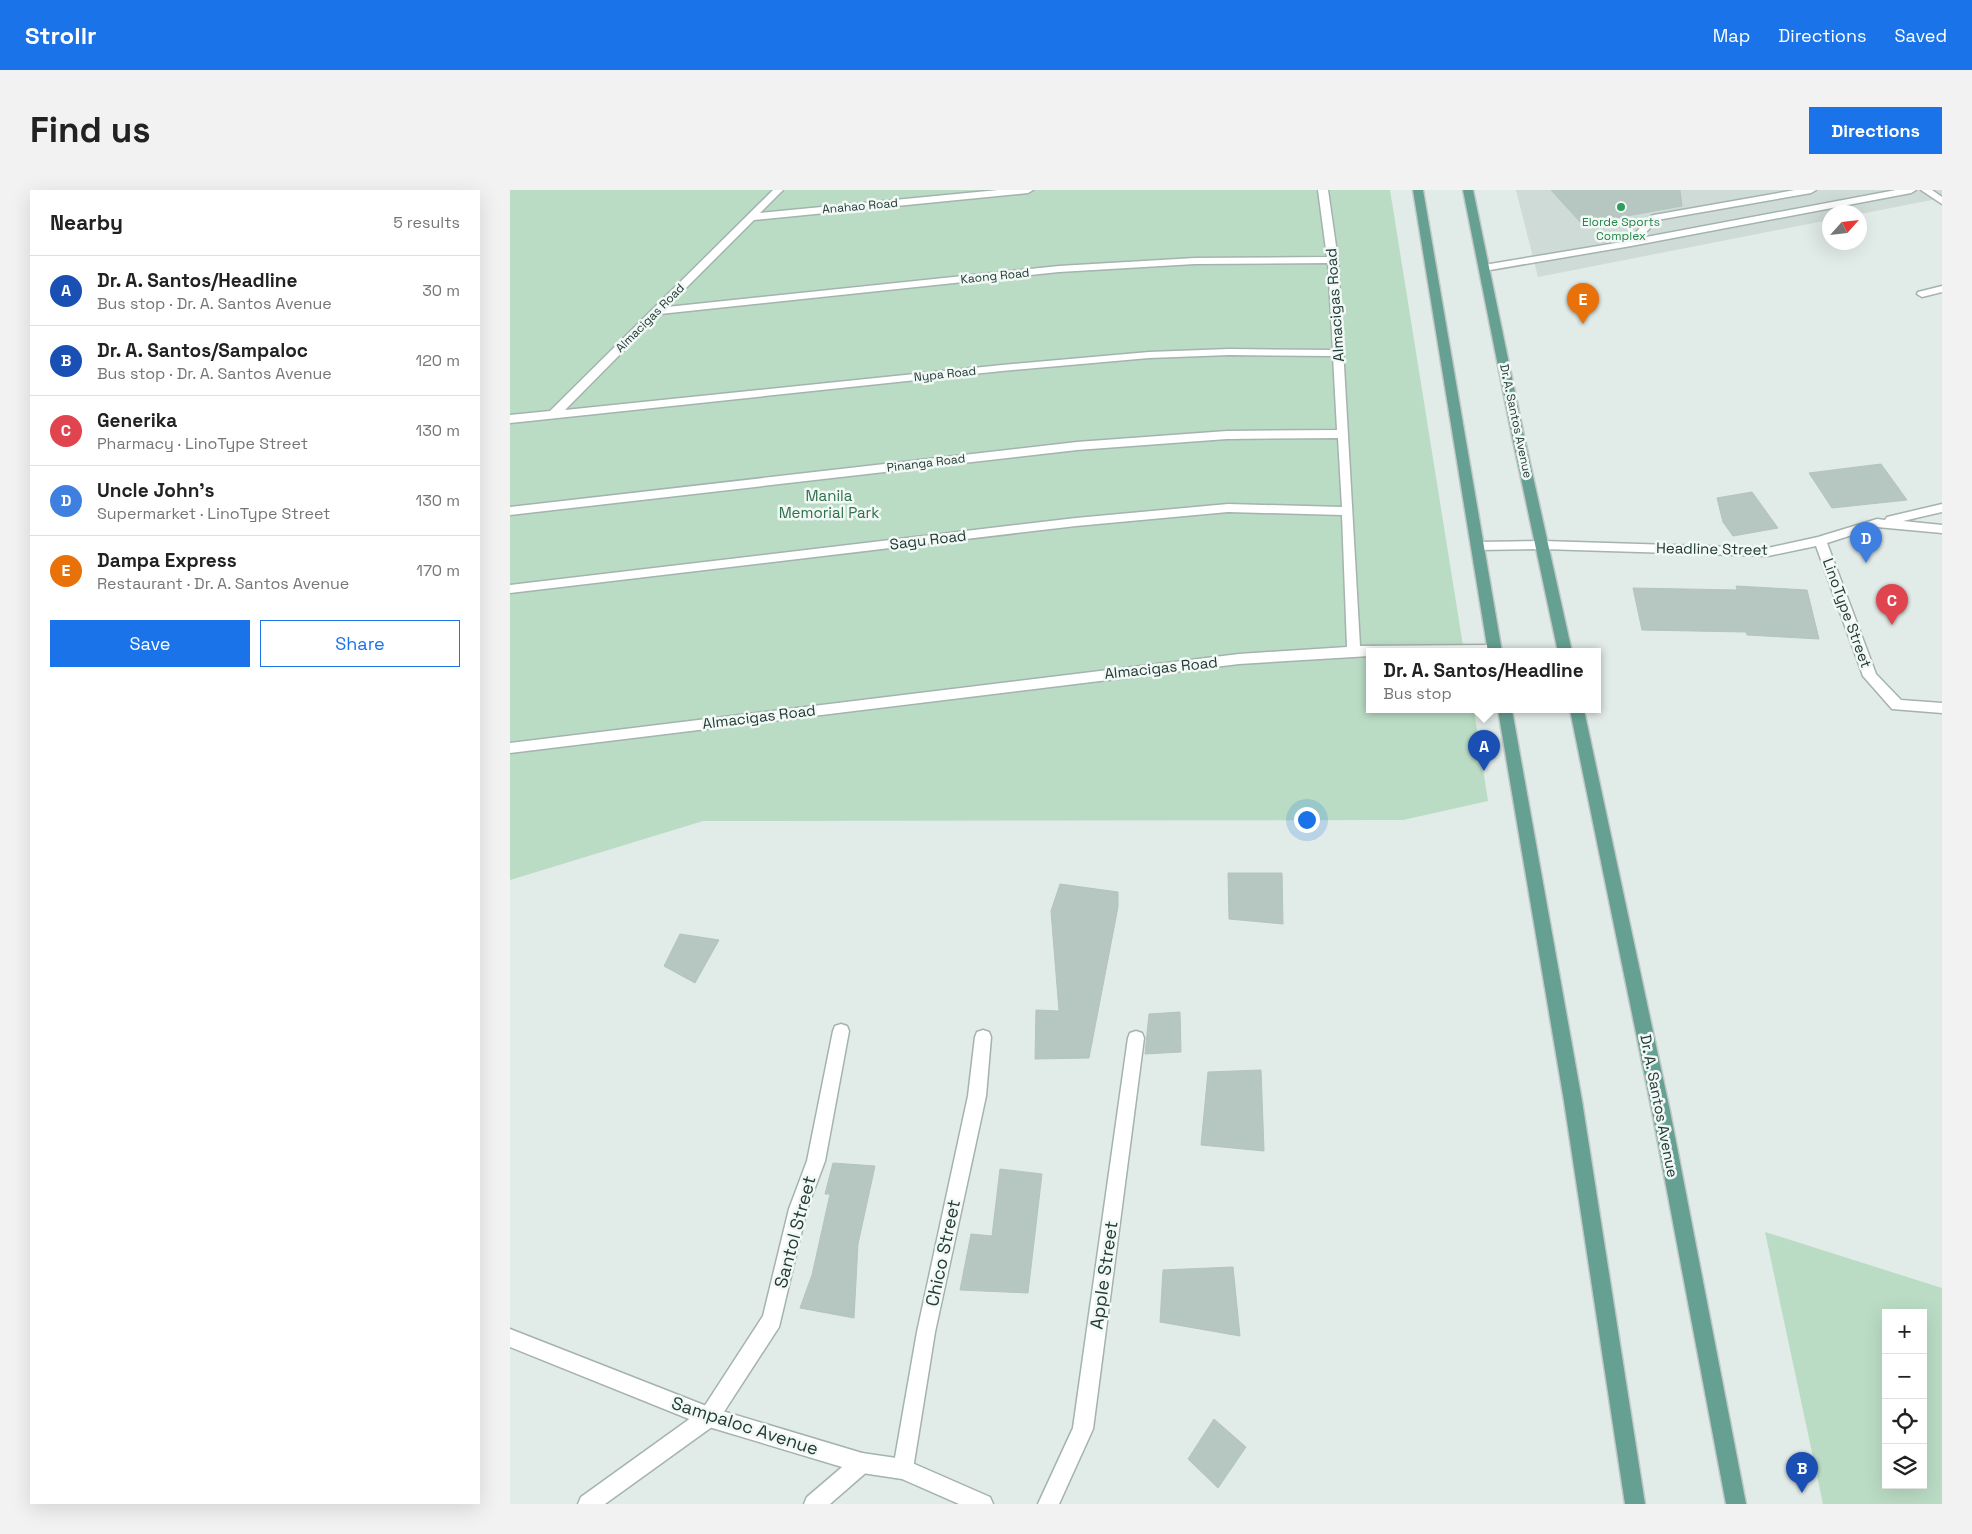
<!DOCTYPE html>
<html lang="en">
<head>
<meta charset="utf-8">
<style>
  :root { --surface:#fff; --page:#f2f2f2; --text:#222; --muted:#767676; --line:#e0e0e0; --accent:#1a73e8 }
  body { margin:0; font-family:"Space Grotesk",sans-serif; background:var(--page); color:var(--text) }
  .controls { position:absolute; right:15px; bottom:15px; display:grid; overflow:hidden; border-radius:0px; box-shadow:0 5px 20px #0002 }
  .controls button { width:45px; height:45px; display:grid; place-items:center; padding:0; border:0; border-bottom:1px solid var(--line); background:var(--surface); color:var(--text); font:25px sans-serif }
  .compass { position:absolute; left:1312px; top:15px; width:45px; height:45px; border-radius:50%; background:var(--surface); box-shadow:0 5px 20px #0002; rotate:63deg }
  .you { position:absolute; left:796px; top:629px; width:18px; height:18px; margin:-12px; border:4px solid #fff; border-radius:50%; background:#1a73e8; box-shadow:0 0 0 8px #1a73e833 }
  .badge { display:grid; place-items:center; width:32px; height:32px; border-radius:50%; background:var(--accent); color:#fff; font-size:16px; font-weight:700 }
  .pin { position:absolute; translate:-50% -41px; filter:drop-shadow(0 1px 2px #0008) }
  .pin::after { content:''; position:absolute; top:26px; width:18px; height:15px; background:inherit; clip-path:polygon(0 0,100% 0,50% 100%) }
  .popup { position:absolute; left:856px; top:458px; width:235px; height:65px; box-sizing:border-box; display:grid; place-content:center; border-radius:0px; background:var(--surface); filter:drop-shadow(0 1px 4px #0005); font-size:16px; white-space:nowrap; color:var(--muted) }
  .popup b { font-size:19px; color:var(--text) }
  .popup::after { content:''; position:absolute; left:50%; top:100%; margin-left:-10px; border:10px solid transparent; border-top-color:var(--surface) }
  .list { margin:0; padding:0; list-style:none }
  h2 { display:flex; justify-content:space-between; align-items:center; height:65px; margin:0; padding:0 20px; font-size:21px }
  h2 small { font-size:16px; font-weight:400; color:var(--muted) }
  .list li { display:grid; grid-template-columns:32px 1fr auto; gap:15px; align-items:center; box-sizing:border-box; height:70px; padding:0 20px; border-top:1px solid var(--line) }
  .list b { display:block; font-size:19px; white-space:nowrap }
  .list p { margin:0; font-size:16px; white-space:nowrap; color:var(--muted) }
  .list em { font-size:16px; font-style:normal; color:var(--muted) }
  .actions { display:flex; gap:10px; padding:15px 20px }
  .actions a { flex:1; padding:11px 0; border:1px solid var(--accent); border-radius:0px; text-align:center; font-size:18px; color:var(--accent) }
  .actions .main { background:var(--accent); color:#fff }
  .icon { flex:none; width:28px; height:28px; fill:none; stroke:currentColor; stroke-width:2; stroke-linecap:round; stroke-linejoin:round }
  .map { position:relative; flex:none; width:1432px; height:1314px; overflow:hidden; border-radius:0px }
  header { display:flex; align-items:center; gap:30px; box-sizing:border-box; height:70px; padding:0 25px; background:var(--accent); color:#fff }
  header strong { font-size:24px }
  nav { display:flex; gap:28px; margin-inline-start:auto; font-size:18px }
  .intro { display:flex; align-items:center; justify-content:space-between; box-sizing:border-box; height:120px; padding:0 30px }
  h1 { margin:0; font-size:35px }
  .button { padding:12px 22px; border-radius:0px; background:var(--accent); color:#fff; font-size:18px; font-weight:700 }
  main { display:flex; gap:30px; padding:0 30px }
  aside { flex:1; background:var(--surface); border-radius:0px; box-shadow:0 5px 20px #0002 }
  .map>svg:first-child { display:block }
  .built { fill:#cfdbd6 }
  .green { fill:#badcc4; fill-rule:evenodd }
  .building { fill:#b6c6c0; stroke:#b3c5be }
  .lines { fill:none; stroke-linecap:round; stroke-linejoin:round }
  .service-casing { stroke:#a4b3ae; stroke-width:3 }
  .minor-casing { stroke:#a4b3ae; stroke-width:3 }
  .primary-casing { stroke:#c1c8c6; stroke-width:3 }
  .service { fill:#fff; fill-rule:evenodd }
  .minor { fill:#fff; fill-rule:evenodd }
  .primary { fill:#66a093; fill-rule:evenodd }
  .leisure-dot { fill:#2e9e5b; stroke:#f1f8f5; stroke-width:2 }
  .labels { text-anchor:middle; stroke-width:5; stroke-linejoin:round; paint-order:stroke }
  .far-street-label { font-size:12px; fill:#223b35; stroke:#f1f8f5 }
  .far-leisure-label { font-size:12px; fill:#27864d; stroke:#f1f8f5 }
  .street-label { font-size:15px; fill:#223b35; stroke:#f1f8f5 }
  .park-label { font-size:15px; fill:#2d714a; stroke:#f1f8f5 }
  .near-street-label { font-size:18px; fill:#223b35; stroke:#f1f8f5 }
</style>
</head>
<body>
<header>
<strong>Strollr</strong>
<nav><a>Map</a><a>Directions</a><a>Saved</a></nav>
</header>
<div class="intro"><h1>Find us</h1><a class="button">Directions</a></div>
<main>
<aside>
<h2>Nearby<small>5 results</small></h2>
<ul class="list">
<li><span class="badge" style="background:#1a4fb4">A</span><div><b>Dr. A. Santos/Headline</b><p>Bus stop · Dr. A. Santos Avenue</p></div><em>30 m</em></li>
<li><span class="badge" style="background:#1a4fb4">B</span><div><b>Dr. A. Santos/Sampaloc</b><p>Bus stop · Dr. A. Santos Avenue</p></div><em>120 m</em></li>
<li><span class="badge" style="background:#e0444e">C</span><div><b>Generika</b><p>Pharmacy · LinoType Street</p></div><em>130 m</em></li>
<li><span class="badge" style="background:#3f7fe0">D</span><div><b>Uncle John's</b><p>Supermarket · LinoType Street</p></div><em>130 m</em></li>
<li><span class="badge" style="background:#e8710a">E</span><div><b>Dampa Express</b><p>Restaurant · Dr. A. Santos Avenue</p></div><em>170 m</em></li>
</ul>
<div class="actions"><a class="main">Save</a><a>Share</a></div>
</aside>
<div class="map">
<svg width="1432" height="1314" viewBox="0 0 1432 1314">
  <rect width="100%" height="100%" fill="#e1ebe7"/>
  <polygon class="built" points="1006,0 1432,0 1432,8 1350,24 1320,22 1319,30 1028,87"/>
  <g class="green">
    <polygon points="0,0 880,0 954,462 860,462 860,520 964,520 978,611 893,630 193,631 0,690"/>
    <path d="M1255 1042 1432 1098V1314H1313ZM1376 1123H1413V1295H1376Z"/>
  </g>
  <g class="building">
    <polygon points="1041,0 1170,0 1172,16 1072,34"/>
    <polygon points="1371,274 1397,310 1322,318 1299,283"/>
    <polygon points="1242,302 1268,338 1223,346 1213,332 1207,308"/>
    <polygon points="1226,396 1297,400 1309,449 1237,445 1236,442 1132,440 1123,398 1227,400"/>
    <polygon points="718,683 772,683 773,734 719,729"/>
    <polygon points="550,694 608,702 608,717 579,868 525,869 526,820 549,821 541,721"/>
    <polygon points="170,744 209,750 185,793 154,776"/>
    <polygon points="670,822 671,862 635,864 639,824"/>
    <polygon points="751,880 754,961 691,955 698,882"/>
    <polygon points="323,973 365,976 348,1054 344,1128 290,1118 302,1085 320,1004 315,1004"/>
    <polygon points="490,979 532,984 518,1103 450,1100 461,1044 482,1046"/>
    <polygon points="723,1077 730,1146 650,1132 653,1080"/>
    <polygon points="704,1229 736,1257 708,1298 678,1269"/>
  </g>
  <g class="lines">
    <defs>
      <g id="service">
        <path d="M263 0H273L250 23 488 0H523L518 3 244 30 157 117 549 76 685 68 817 67 808 0H818L828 70 850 456 985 455 990 457 992 460 990 462H860V466L729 474 0 563V553L729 464 837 457 832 325 718 322 566 336 0 403V395L566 328 718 314 832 317 828 248 717 249 567 260 0 325V317L567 252 717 241 827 240 823 166 719 165 639 168 492 181 0 233V225L40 221ZM818 73 823 160 719 159 639 162 492 175 55 220 150 124 549 82 685 74Z"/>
        <polygon points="1285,0 1306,0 1301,3 1147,30 1131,48 1386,0 1406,0 1401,3 1121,56 974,81 969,78 974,75 1118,51 1141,26 1144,25"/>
        <polygon points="1411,0 1422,0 1432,7 1432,14"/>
        <polygon points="1432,96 1432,102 1412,107 1407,104 1408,102"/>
        <polygon points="331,834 337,836 339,841 315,971 297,1019 269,1137 206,1234 95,1314 68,1314 71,1307 192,1220 253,1126 279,1019 297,971 323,841 325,836"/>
        <polygon points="473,840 479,842 481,847 476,906 425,1142 403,1279 400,1286 393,1289 386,1286 383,1279 407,1142 458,906 465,847 467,842"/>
        <polygon points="626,841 632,843 634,848 583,1239 549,1314 528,1314 563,1238 618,848 620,843"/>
        <polygon points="352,1263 359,1266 362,1273 359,1280 320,1314 294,1314 297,1307 345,1266"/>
      </g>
      <g id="minor">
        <polygon points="1432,314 1432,322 1393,331 1432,335 1432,343 1367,337 1317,353 1366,484 1391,510 1432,513 1432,523 1382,519 1353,486 1306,356 1258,366 1033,359 968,360 962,356 968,352 1033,351 1258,358 1308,347 1367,329 1375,330 1377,327"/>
        <polygon points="0,1139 199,1217 352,1263 393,1269 480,1307 483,1314 449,1314 392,1289 352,1283 199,1237 0,1157"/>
      </g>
      <g id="primary">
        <polygon points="903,0 913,0 992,462 978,462"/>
        <polygon points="953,0 963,0 1014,246 1062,462 1048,462 1002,246"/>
        <polygon points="988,520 1002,520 1072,911 1135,1314 1115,1314 1054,911"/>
        <polygon points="1060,520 1074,520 1160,921 1236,1314 1216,1314 1142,921"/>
      </g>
    </defs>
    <use href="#service" class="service-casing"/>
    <use href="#minor" class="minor-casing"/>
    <use href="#primary" class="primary-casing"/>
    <use href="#service" class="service"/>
    <use href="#minor" class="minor"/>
    <use href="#primary" class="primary"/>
  </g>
  <circle class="leisure-dot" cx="1111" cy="17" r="5"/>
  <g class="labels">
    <g class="far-street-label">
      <text transform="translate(350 16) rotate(-5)" y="4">Anahao Road</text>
      <text transform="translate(485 86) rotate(-6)" y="4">Kaong Road</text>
      <text transform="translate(140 128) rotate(-45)" y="4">Almacigas Road</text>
      <text transform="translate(435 184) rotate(-6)" y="4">Nypa Road</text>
      <text transform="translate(1006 231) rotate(78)" y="4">Dr. A. Santos Avenue</text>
      <text transform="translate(416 273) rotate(-7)" y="4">Pinanga Road</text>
    </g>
    <g class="far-leisure-label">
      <text x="1111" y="36">Elorde Sports<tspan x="1111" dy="14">Complex</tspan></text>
    </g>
    <g class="street-label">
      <text transform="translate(825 115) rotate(-94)" y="5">Almacigas Road</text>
      <text transform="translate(418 350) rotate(-7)" y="5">Sagu Road</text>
      <text transform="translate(1202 359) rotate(1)" y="5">Headline Street</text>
      <text transform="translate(1337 423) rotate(70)" y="5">LinoType Street</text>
      <text transform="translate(651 478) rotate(-6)" y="5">Almacigas Road</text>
      <text transform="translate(249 527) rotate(-7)" y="5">Almacigas Road</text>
      <text transform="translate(1149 916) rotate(79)" y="5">Dr. A. Santos Avenue</text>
    </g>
    <g class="park-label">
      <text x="319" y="311">Manila<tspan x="319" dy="17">Memorial Park</tspan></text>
    </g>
    <g class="near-street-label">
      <text transform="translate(285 1042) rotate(-75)" y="6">Santol Street</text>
      <text transform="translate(433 1063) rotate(-78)" y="6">Chico Street</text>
      <text transform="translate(594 1085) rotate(-82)" y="6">Apple Street</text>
      <text transform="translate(235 1236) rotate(18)" y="6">Sampaloc Avenue</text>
    </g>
  </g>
</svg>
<div class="controls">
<button>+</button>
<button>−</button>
<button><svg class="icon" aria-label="locate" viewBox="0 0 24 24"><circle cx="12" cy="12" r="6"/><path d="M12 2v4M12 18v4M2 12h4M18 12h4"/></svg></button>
<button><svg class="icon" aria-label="layers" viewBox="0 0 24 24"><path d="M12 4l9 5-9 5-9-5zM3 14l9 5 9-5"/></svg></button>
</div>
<svg class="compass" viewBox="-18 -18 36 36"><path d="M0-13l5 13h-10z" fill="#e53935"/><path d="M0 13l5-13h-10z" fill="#767676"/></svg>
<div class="you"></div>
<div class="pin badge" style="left:974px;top:581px;background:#1a4fb4">A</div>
<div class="popup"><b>Dr. A. Santos/Headline</b>Bus stop</div>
<div class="pin badge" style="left:1292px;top:1303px;background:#1a4fb4">B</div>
<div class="pin badge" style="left:1382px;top:435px;background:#e0444e">C</div>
<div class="pin badge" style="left:1356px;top:373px;background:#3f7fe0">D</div>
<div class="pin badge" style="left:1073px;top:134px;background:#e8710a">E</div>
</div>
</main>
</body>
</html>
